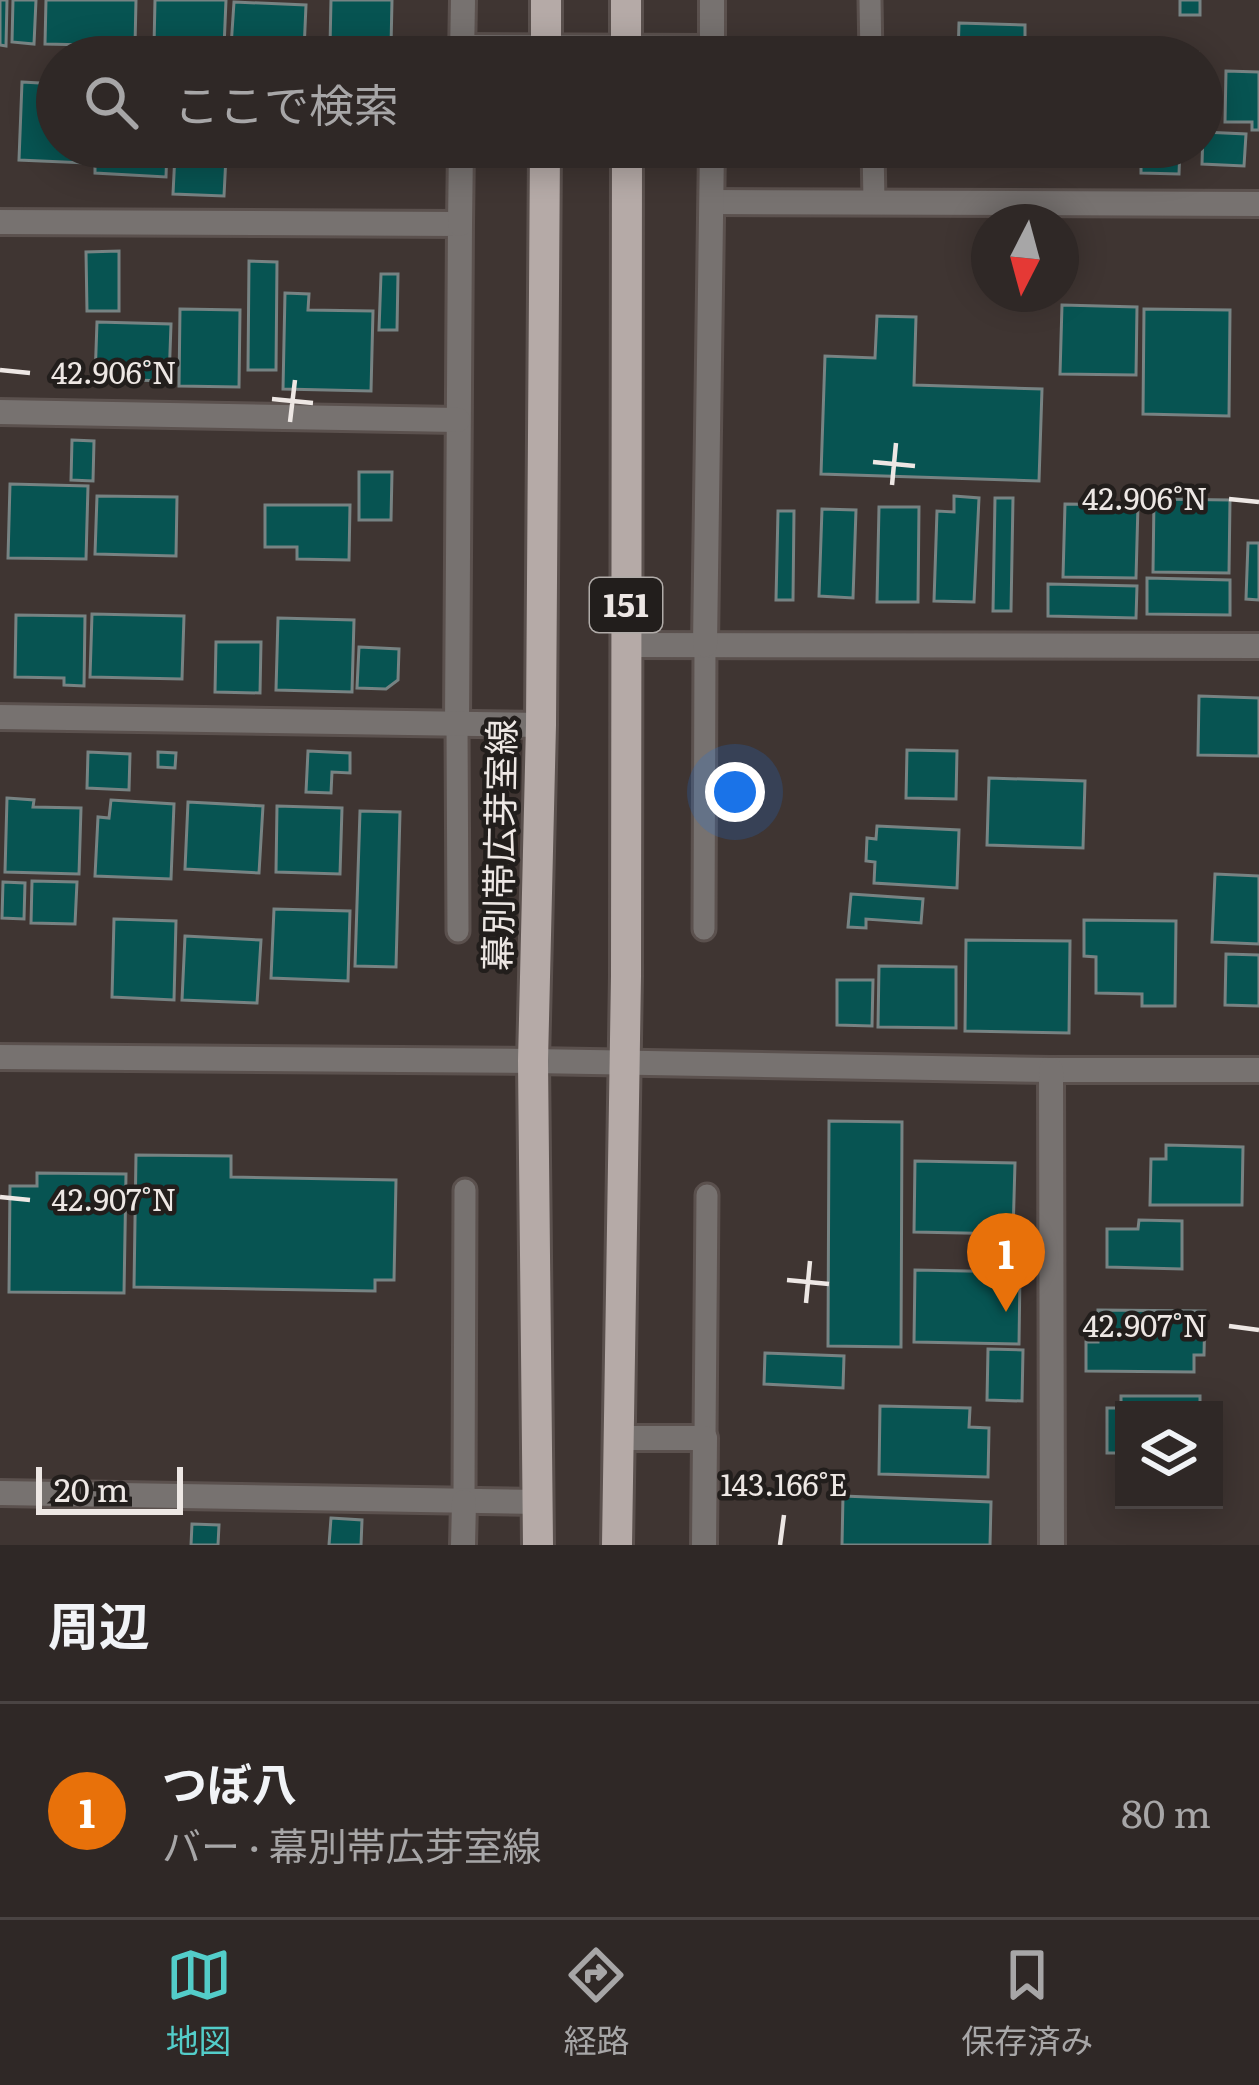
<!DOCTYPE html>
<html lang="ja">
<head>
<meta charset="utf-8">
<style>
  :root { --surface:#2f2826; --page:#37302e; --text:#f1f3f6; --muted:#a7a6a7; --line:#4a4443; --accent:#53cdc9 }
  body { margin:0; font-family:Literata,"Noto Sans JP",serif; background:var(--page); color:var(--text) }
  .controls { position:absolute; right:36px; bottom:36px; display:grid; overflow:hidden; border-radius:0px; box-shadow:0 6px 30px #0003 }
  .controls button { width:108px; height:108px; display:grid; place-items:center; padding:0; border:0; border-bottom:3px solid var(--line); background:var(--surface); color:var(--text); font:60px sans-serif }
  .compass { position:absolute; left:971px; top:204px; width:108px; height:108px; border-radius:50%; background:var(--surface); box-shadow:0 6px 30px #0003; rotate:186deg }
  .scale { position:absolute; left:36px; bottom:30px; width:147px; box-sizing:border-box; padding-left:12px; border:6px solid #ede7e4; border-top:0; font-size:33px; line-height:42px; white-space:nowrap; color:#ede7e4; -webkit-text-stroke:9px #221e1c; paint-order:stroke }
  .you { position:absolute; left:735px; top:792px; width:42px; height:42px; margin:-30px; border:9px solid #fff; border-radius:50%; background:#1a73e8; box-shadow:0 0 0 18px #1a73e833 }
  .badge { display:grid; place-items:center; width:78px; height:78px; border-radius:50%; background:var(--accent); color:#fff; font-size:39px; font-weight:700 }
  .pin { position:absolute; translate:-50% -99px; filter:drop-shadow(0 3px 6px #0008) }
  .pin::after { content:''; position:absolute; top:63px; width:42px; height:36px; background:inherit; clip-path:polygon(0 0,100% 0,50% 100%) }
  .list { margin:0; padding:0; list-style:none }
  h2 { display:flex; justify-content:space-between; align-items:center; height:156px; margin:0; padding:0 48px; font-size:51px }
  h2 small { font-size:39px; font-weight:400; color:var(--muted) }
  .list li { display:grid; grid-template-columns:78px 1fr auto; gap:36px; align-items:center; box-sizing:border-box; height:216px; padding:0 48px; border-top:3px solid var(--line) }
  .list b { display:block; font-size:45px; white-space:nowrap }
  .list p { margin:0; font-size:39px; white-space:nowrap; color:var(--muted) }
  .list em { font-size:39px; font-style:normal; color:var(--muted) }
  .icon { flex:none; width:66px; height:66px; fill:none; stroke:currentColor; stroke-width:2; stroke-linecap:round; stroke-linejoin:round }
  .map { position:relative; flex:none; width:1259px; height:1545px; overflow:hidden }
  .search { position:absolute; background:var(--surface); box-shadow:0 6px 30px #0003; left:36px; right:36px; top:36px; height:132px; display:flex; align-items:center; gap:30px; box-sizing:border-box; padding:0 42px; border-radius:66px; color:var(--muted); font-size:45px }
  .sheet { height:372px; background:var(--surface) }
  nav { display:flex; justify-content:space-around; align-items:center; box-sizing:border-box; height:168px; border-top:3px solid var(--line); background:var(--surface); font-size:33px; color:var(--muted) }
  nav a { display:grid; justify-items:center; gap:6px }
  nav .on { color:var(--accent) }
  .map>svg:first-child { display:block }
  .building { fill:#075452; stroke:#778383; stroke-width:3 }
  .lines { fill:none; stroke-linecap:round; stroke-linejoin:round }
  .service-casing { stroke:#5b514e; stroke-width:27 }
  .minor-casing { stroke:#5b514e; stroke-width:30 }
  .primary-casing { stroke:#5b514e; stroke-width:36 }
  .service { stroke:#777270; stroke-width:21 }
  .minor { stroke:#777270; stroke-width:24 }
  .primary { stroke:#b5aaa7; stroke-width:30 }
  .ticks { fill:none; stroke:#ede7e4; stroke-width:4.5 }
  .labels { text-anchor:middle; stroke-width:9; stroke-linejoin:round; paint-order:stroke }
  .shield { fill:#221e1c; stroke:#b0aba8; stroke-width:3 }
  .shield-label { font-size:33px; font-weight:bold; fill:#ede7e4 }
  .street-label { font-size:36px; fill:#ede7e4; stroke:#221e1c }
  .ticks-label { font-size:30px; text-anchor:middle; fill:#ede7e4; stroke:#221e1c; stroke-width:9; stroke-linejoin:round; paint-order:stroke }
</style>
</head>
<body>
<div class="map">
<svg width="1259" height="1545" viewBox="0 0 1259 1545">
  <rect width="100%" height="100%" fill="#3f3532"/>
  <g class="building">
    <polygon points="0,0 7,0 6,46 0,45"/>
    <polygon points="13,0 36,0 34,44 12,42"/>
    <polygon points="46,0 136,0 135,46 45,44"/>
    <polygon points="155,0 226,0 224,48 154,46"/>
    <polygon points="331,0 392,0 391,47 330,46"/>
    <rect x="1180" y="0" width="20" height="15"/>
    <polygon points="234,2 306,5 304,51 231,47"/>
    <polygon points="959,23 1025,25 1025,57 958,57"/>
    <polygon points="1043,52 1113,55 1113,57 1042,57"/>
    <polygon points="1140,52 1198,53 1198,57 1140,57"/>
    <polygon points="1226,71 1259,72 1259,130 1252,130 1252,122 1225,122"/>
    <polygon points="22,82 57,84 57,147 87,147 86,163 19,160"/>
    <polygon points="1203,132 1246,134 1244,166 1202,164"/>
    <polygon points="95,147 167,147 166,177 95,173"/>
    <polygon points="348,147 401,147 401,152 348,150"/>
    <polygon points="949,147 1027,147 1026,166 949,164"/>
    <polygon points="1141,147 1180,147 1179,174 1141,173"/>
    <polygon points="175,154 226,156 224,196 173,194"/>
    <polygon points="119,251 119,311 87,311 86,252"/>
    <polygon points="249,261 277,262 276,370 248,370"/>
    <polygon points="381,274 398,274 397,330 379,330"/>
    <polygon points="285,293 309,294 308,310 373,311 371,391 283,389"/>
    <polygon points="1062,305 1137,307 1136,375 1060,374"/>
    <polygon points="180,309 240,310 239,387 179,386"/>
    <polygon points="1144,309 1230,310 1229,416 1143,414"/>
    <polygon points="877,316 916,317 914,385 1042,389 1039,481 821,474 825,356 875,358"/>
    <polygon points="97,322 171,324 169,381 95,379"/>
    <polygon points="72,440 94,441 93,481 71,480"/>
    <polygon points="359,472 392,472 391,520 359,520"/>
    <polygon points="10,484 88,486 86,559 8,558"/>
    <polygon points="97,496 177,497 176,556 95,554"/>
    <polygon points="954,496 979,498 974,602 934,601 937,511 954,512"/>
    <polygon points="995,498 1013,498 1011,611 993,611"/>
    <polygon points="1154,499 1230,500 1229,573 1153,572"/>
    <polygon points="1065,504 1138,505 1136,578 1063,577"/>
    <polygon points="265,505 350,505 349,560 297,559 297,547 265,547"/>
    <polygon points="879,507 919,507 918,602 877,602"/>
    <polygon points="822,509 856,510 853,598 819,596"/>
    <polygon points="778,511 794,511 793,600 776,600"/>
    <polygon points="1248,543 1259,543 1259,600 1246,599"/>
    <polygon points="1147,578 1230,580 1230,615 1147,614"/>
    <polygon points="1048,584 1137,586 1136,618 1048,616"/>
    <polygon points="92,614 184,616 182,679 90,677"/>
    <polygon points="16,615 85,616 84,686 64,685 64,678 15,677"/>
    <polygon points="278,618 354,620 352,692 276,690"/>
    <polygon points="216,642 261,642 260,693 215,692"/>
    <polygon points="359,647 399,649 398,680 386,689 357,688"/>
    <polygon points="1199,696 1259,698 1259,756 1198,755"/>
    <polygon points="907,750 957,751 956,799 906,798"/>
    <polygon points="308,751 350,753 350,773 332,772 331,793 306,792"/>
    <polygon points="88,752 130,754 129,790 87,788"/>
    <polygon points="158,752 176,753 175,768 158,767"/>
    <polygon points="989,778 1085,781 1083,848 987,845"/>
    <polygon points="7,798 34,800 33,807 81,808 79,874 5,872"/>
    <polygon points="111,800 174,804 171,879 95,876 98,817 109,818"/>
    <polygon points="188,802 263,806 259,873 185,869"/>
    <polygon points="277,806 342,808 340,874 276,872"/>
    <polygon points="360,811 400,812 396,967 355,966"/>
    <polygon points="877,826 959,830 957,888 874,883 875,862 866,861 867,838 876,839"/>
    <polygon points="1215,874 1259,876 1259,944 1212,942"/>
    <polygon points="32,881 77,882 75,924 31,923"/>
    <polygon points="3,882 25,883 24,919 2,918"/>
    <polygon points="851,894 923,899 921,923 866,919 866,928 848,927"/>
    <polygon points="274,909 350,911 348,981 271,978"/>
    <polygon points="114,919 176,921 174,1000 112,997"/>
    <polygon points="1084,920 1176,921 1175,1006 1142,1006 1142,994 1096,993 1096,957 1084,956"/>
    <polygon points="185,936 261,940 257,1003 182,1000"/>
    <polygon points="966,940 1070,941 1069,1033 965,1031"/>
    <polygon points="1226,954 1259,955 1259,1006 1225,1005"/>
    <polygon points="879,966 956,967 956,1028 878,1027"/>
    <polygon points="837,980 873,980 872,1026 837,1025"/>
    <polygon points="829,1121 902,1122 901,1347 828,1346"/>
    <polygon points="1166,1145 1243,1147 1242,1205 1150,1205 1151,1159 1166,1159"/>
    <polygon points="136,1155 231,1156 231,1177 396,1180 394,1280 375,1280 375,1291 134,1287"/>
    <polygon points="915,1161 1015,1163 1013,1234 914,1232"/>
    <polygon points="37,1173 126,1174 124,1293 9,1292 10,1186 37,1186"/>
    <polygon points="1139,1220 1182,1221 1182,1269 1107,1267 1107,1229 1138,1229"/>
    <polygon points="981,1243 1022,1243 1023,1261 982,1262"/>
    <polygon points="915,1270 1020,1272 1019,1344 914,1342"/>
    <polygon points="1098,1310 1205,1311 1204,1355 1194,1355 1194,1372 1086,1371 1086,1342 1098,1342"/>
    <polygon points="988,1349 1023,1350 1022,1401 987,1400"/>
    <polygon points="765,1353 844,1356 843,1388 764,1384"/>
    <polygon points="1121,1396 1200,1396 1200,1410 1124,1410 1124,1453 1107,1453 1107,1408 1121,1408"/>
    <polygon points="880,1406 970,1408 969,1427 989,1428 988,1477 879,1474"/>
    <polygon points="843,1496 991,1502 990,1545 842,1545"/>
    <polygon points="331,1518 362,1520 361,1545 329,1545"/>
    <polygon points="192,1524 219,1525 218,1545 191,1545"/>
  </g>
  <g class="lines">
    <defs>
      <g id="service">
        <polyline points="870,0 871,57"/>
        <polyline points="873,147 874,202"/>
        <polyline points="457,724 458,931"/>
        <polyline points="704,929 705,645"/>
        <polyline points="705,1438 707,1195"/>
        <polyline points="464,1502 465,1190"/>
      </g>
      <g id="minor">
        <polyline points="712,0 712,57"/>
        <polyline points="462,47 712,48"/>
        <polyline points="462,57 463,0"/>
        <polyline points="712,202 1259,204"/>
        <polyline points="0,222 460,224 457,724"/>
        <polyline points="460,224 461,147"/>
        <polyline points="0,412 458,420"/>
        <polyline points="626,645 1259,646"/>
        <polyline points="705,645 712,147"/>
        <polyline points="0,717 541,725"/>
        <polyline points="0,1057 533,1061 1051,1070 1259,1070"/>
        <polyline points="1051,1070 1052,1545"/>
        <polyline points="618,1438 705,1438 704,1545"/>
        <polyline points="0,1493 539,1502"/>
        <polyline points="463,1545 464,1502"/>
      </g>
      <g id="primary">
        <polyline points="626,0 626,57"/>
        <polyline points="546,57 546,0"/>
        <polyline points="538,1545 533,1061 541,725 545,147"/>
        <polyline points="617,1545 626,976 627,147"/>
      </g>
    </defs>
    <use href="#service" class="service-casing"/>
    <use href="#minor" class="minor-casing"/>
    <use href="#primary" class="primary-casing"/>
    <use href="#service" class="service"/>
    <use href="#minor" class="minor"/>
    <use href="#primary" class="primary"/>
  </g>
  <path class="ticks" d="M0 370 30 373M272 399 313 403M290 422 295 380M873 462 915 466M892 485 896 443M1229 499 1259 502M0 1197 30 1200M787 1280 829 1284M806 1303 810 1261M1229 1326 1259 1330M780 1545 784 1515"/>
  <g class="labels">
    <rect class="shield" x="590" y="578" width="72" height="54" rx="9"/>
    <g class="shield-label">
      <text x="626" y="617">151</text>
    </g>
    <g class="street-label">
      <text transform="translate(500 845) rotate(-89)" y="13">幕別帯広芽室線</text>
    </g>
  </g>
  <g class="ticks-label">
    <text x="114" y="384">42.906°N</text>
    <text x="1145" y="510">42.906°N</text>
    <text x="114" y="1211">42.907°N</text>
    <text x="1145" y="1337">42.907°N</text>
    <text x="784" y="1496">143.166°E</text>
  </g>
</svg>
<div class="controls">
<button><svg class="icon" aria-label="layers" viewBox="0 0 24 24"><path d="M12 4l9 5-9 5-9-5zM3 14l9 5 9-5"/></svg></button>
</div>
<svg class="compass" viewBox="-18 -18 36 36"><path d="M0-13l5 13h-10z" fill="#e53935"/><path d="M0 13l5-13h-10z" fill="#a7a6a7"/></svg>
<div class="scale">20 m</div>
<div class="you"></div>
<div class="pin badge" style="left:1006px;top:1312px;background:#e8710a">1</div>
<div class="search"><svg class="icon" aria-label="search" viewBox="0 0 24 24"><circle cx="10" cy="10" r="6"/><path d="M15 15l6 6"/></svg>ここで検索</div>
</div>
<section class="sheet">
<h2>周辺<small></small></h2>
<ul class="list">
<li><span class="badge" style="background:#e8710a">1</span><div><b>つぼ八</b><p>バー · 幕別帯広芽室線</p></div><em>80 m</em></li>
</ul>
</section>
<nav>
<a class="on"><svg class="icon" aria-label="map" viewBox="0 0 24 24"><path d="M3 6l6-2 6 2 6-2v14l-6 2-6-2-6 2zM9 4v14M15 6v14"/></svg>地図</a>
<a><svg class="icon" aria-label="directions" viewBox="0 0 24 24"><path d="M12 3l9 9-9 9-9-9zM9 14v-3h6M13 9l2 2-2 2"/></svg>経路</a>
<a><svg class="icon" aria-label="saved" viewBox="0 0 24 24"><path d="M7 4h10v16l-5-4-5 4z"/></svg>保存済み</a>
</nav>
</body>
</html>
